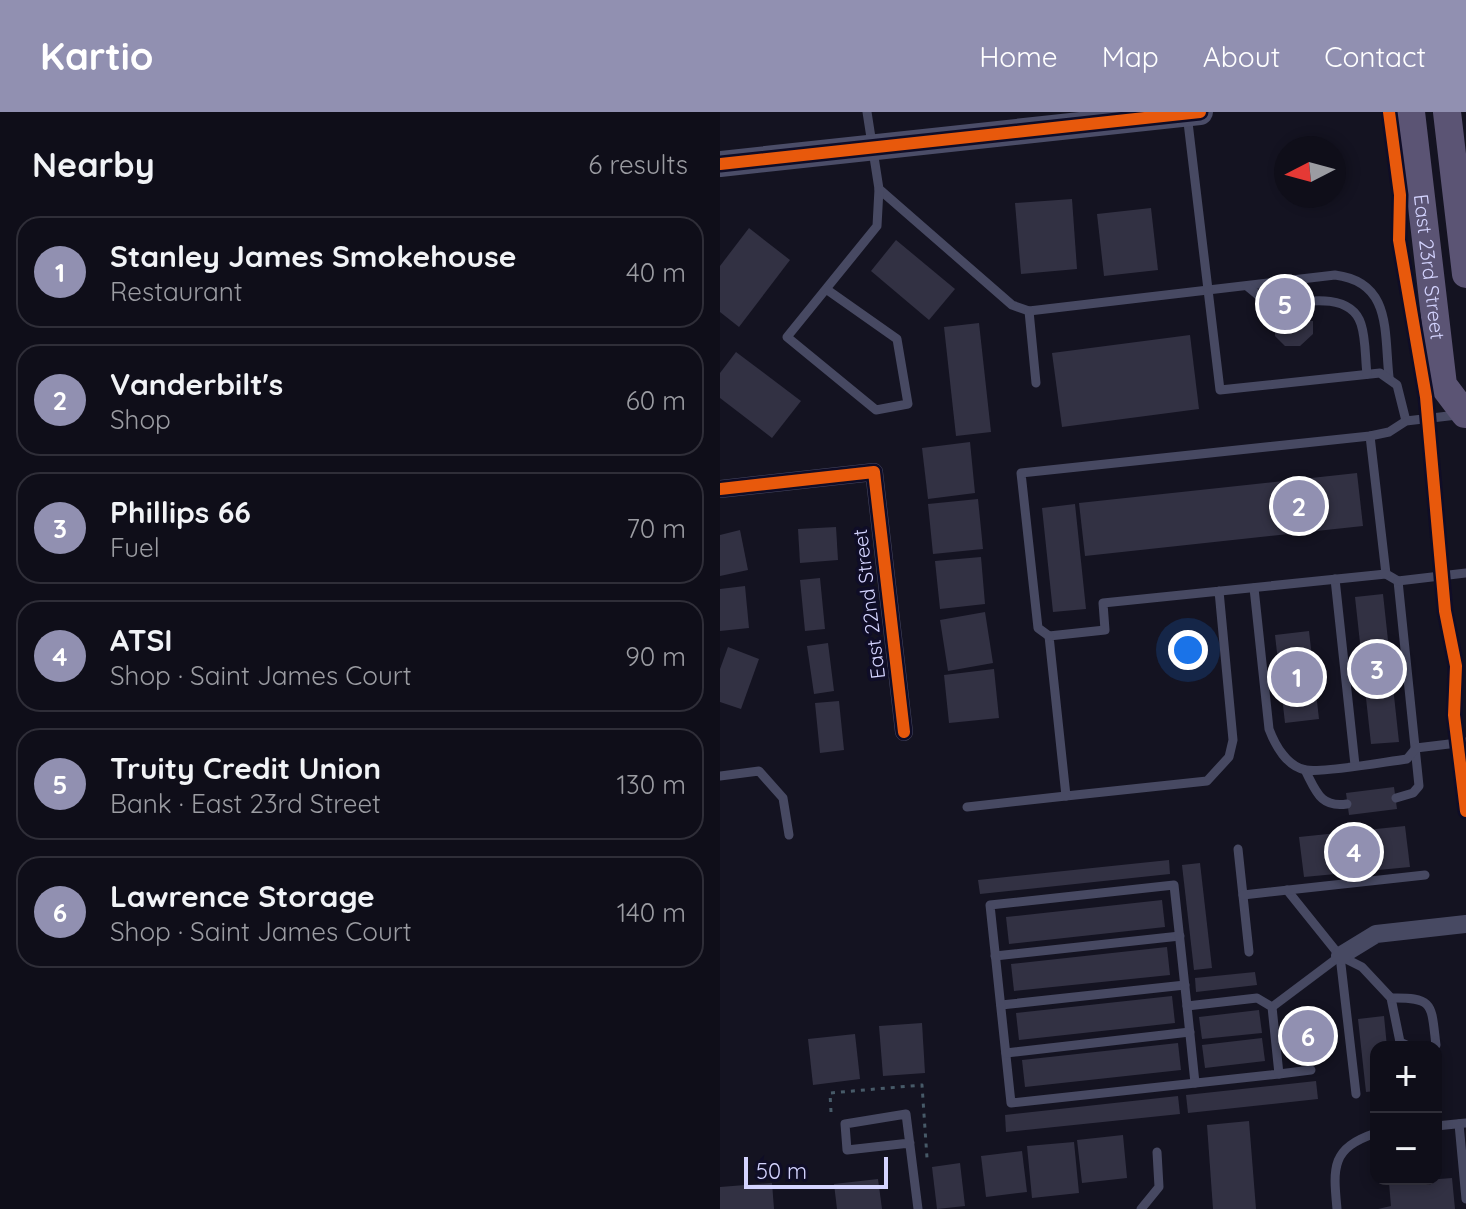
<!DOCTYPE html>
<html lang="en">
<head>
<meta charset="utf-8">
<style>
  :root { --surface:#0f0e19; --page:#181722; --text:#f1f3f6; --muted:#9b9ca2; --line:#2f2e38; --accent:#9190b1 }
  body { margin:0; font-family:Quicksand,sans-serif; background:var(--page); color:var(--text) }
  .controls { position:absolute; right:24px; bottom:24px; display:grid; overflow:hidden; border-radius:16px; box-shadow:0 4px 12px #0003 }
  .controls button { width:72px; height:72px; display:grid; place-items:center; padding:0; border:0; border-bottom:2px solid var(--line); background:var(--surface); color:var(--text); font:40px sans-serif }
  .compass { position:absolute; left:554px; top:24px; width:72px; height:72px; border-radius:50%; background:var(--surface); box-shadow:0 4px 12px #0003; rotate:264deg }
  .scale { position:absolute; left:24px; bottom:20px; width:144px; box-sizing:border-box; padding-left:8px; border:4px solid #d4d4ff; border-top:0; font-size:22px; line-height:28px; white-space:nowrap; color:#d4d4ff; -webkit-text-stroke:6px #0f0d27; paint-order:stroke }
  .you { position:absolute; left:468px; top:538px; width:28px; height:28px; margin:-20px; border:6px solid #fff; border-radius:50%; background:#1a73e8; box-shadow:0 0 0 12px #1a73e833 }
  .badge { display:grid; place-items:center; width:52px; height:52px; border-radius:50%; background:var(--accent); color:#fff; font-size:26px; font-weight:700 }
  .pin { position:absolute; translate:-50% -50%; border:4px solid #fff; box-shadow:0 2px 8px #0006 }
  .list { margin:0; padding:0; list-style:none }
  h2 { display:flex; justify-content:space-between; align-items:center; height:104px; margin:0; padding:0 32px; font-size:34px }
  h2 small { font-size:26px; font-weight:400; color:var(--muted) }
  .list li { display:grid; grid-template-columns:52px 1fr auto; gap:24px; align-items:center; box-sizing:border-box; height:112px; margin:0 16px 16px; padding:0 16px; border:2px solid var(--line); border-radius:24px }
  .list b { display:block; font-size:30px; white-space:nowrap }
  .list p { margin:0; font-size:26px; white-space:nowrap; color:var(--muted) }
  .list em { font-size:26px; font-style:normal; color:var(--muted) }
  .map { position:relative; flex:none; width:746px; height:1097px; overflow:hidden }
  header { display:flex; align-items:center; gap:48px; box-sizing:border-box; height:112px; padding:0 40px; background:var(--accent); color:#fff }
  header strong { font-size:38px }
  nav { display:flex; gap:44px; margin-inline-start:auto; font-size:28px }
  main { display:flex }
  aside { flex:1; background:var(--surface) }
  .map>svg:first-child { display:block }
  .building { fill:#323143 }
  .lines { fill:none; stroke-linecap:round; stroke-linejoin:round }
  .path { stroke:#475a68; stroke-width:3; stroke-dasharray:4 6; stroke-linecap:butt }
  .lane { stroke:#474962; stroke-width:9 }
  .street { stroke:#474962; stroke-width:18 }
  .secondary { stroke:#4b4d68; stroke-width:26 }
  .primary { stroke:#5b5474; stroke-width:28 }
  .cycleway-casing { stroke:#0f0d27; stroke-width:17 }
  .cycleway { stroke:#e8590c; stroke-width:12 }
  .labels { text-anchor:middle; stroke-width:7; stroke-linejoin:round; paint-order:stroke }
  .street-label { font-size:20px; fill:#d4d4ff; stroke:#0f0d27 }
</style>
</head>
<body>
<header>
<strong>Kartio</strong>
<nav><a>Home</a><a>Map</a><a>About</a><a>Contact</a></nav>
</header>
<main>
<aside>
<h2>Nearby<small>6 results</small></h2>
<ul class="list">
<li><span class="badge">1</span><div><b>Stanley James Smokehouse</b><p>Restaurant</p></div><em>40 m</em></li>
<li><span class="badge">2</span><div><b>Vanderbilt's</b><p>Shop</p></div><em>60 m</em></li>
<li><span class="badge">3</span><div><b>Phillips 66</b><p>Fuel</p></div><em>70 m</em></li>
<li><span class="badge">4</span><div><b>ATSI</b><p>Shop · Saint James Court</p></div><em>90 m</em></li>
<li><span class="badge">5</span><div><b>Truity Credit Union</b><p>Bank · East 23rd Street</p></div><em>130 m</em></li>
<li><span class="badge">6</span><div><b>Lawrence Storage</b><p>Shop · Saint James Court</p></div><em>140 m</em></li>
</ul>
</aside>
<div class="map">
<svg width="746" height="1097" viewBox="0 0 746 1097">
  <rect width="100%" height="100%" fill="#141321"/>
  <g class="building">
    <polygon points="352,87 357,157 301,162 295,91"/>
    <polygon points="431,96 438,158 384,164 377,102"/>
    <polygon points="29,116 70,148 19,215 0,200 0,154"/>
    <polygon points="176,128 235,177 209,208 151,159"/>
    <polygon points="551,176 567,177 579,209 593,209 593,222 580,234 565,234 555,224 555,207 564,208"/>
    <polygon points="259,211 271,320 236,324 224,215"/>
    <polygon points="470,223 479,297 342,315 332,241"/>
    <polygon points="16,240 81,289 52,326 0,286 0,261"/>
    <polygon points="250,330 255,381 208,387 202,336"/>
    <polygon points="637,361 643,414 365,444 359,391"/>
    <polygon points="258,387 263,437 213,442 208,392"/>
    <polygon points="355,392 366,497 333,500 322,396"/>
    <polygon points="116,415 118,448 80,451 78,417"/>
    <polygon points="20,418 28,458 0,464 0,423"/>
    <polygon points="261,445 265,492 220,497 215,449"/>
    <polygon points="100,466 105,517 85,519 80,468"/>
    <polygon points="25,474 29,516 0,519 0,477"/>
    <polygon points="663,482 679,630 651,632 635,485"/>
    <polygon points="265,500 273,551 228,559 220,508"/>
    <polygon points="589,519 599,607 565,611 555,523"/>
    <polygon points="108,531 114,579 94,582 87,534"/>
    <polygon points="8,535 39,547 21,597 0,590 0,557"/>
    <polygon points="274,557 279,606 229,611 224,563"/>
    <polygon points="119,589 124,638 100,641 95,591"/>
    <polygon points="674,675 677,697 629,703 626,681"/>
    <polygon points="685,714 690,755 584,765 579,725"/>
    <polygon points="449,748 450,762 260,782 258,768"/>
    <polygon points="480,751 492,856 474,858 462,753"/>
    <polygon points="442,788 445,815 289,832 286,805"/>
    <polygon points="447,835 450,863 294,879 291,852"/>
    <polygon points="535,860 537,873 476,880 475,866"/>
    <polygon points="452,884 455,911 299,928 296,901"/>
    <polygon points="539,898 542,921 482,927 479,905"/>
    <polygon points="664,904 667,935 656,935 656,979 646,980 638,907"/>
    <polygon points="596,910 599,936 580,938 577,911"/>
    <polygon points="202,911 205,961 163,964 159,914"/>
    <polygon points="135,922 140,967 93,973 88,927"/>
    <polygon points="542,926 545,949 485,956 482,933"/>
    <polygon points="458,931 461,958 305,975 302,948"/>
    <polygon points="596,969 598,987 468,1001 466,983"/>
    <polygon points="458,984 460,1002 286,1020 285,1003"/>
    <polygon points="529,1009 536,1097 493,1097 487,1013"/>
    <polygon points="403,1023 407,1066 362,1071 357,1028"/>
    <polygon points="354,1030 359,1081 312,1086 307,1034"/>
    <polygon points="302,1039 307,1080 266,1085 261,1044"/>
    <polygon points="240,1051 245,1094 217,1097 212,1055"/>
    <polygon points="732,1066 735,1097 658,1097 671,1094 669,1071"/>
    <polygon points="158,1067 162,1097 117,1097 114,1072"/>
    <polygon points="52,1071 54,1097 0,1097 0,1075"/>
  </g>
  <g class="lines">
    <polyline class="path" points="111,1000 110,981 202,973 207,1046"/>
    <g class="lane">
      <path d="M147 0 159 77 292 193 309 199 615 163C672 170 664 220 669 265"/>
      <polyline points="467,2 500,278 660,261 677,273 686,309"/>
      <path d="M527 174 550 193C577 191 630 177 641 212 646 227 645 246 647 262"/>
      <polyline points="106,177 177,227 188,292 156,298 67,225 157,114 159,77"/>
      <polyline points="309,199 316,271"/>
      <polyline points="650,324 666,462 678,469 699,674 693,681 676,686"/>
      <polyline points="615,467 635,653"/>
      <polyline points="678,469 746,461"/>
      <path d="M534 476 549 617C555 633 567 655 586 658 605 661 664 650 687 647L696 636 746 630"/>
      <polyline points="499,479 513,628 509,645 487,669 346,684 329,524 385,518 383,491 666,462"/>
      <polyline points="329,524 318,516 301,361 650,324 669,320 686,309 737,303"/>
      <path d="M585 658C596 679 600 696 627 692"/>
      <polyline points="0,664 39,659 63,686 69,723"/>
      <polyline points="247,695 346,684"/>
      <polyline points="518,737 529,840"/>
      <polyline points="567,778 620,844 642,855 671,886 680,930 691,935"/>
      <polyline points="523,783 705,763"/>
      <polyline points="275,844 460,824"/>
      <polyline points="620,844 636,982"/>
      <path d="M671 886C715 885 711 893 716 933L713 935"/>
      <polyline points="281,893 465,873"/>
      <polyline points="467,894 475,971"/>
      <polyline points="552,895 537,886 467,894 454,773 270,793 291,991 559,962 552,895 620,844"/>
      <polyline points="286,941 470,920"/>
      <polyline points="559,962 591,958"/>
      <polyline points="739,1012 746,1087"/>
      <polyline points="716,1014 746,1011"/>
      <polyline points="190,1031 127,1038 125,1012 186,1002 198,1097"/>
      <polyline points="421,1097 439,1075 437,1040"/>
      <path d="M617 1097C613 1055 611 1036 656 1021"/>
    </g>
    <g class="street">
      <polyline points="0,377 154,360 184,620"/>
      <polyline points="620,844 656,822 746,812"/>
    </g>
    <polyline class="secondary" points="0,52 480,0"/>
    <g class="primary">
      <path id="s1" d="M691 0 723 273 745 302"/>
      <polyline points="727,0 746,162"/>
    </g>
    <defs>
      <g id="cycleway">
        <polyline points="669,0 680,83 679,128 706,285 725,499 736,554 734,603 746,699"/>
        <polyline points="0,52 480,0"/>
        <polyline points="0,377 154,360 184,620"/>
      </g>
    </defs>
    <use href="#cycleway" class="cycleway-casing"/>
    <use href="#cycleway" class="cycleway"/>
  </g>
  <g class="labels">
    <g class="street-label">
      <text dy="7" stroke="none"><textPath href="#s1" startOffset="156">East 23rd Street</textPath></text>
      <text transform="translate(149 492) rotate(-97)" y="7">East 22nd Street</text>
    </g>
  </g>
</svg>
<div class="controls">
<button>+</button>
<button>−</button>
</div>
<svg class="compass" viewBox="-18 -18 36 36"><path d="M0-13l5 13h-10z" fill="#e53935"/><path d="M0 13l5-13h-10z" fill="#9b9ca2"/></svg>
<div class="scale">50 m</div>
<div class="you"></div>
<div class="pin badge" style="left:577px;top:565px">1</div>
<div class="pin badge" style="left:579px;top:394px">2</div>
<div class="pin badge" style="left:657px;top:557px">3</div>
<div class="pin badge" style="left:634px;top:740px">4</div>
<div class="pin badge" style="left:565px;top:192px">5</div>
<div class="pin badge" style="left:588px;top:924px">6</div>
</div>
</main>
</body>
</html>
